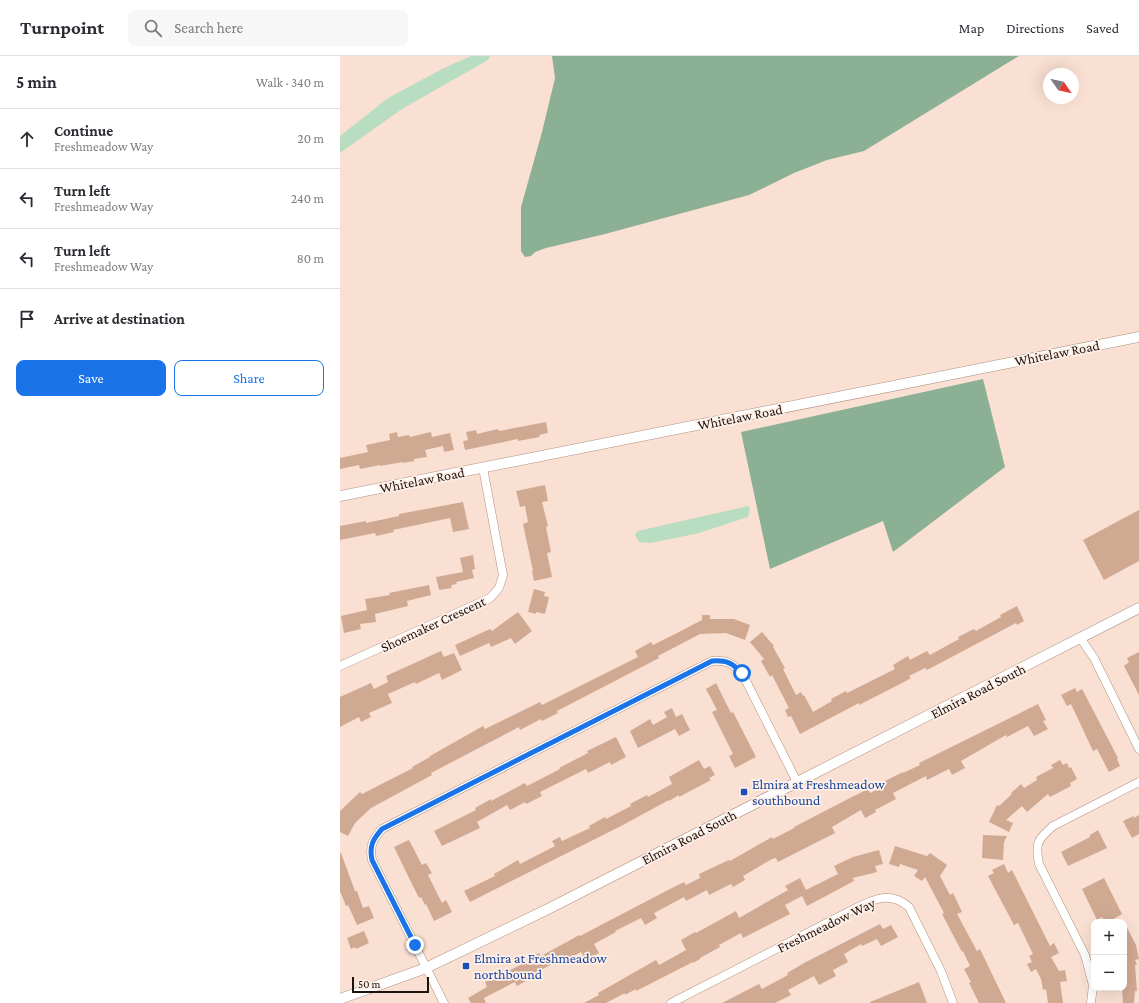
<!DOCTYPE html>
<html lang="en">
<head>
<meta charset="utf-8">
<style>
  :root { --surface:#fff; --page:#f7f7f7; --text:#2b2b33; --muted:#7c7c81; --line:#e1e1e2; --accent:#1a73e8 }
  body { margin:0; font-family:"Crimson Pro",serif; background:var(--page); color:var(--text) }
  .controls { position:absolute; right:12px; bottom:12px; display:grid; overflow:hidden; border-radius:8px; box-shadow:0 4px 16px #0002 }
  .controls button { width:36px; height:36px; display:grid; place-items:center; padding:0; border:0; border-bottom:1px solid var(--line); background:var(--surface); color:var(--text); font:20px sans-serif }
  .compass { position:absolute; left:703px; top:12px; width:36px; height:36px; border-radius:50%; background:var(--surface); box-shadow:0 4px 16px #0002; rotate:124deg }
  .scale { position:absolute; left:12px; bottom:10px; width:77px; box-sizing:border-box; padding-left:4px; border:2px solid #1d120c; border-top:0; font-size:11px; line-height:14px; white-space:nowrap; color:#1d120c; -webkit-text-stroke:3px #fef0e9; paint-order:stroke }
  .stop { position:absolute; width:12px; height:12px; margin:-9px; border:3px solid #1a73e8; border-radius:50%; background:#fff }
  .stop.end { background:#1a73e8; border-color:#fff; box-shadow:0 1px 4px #0008 }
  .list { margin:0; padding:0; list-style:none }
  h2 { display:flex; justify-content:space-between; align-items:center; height:52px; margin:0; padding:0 16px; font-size:17px }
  h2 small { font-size:13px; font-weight:400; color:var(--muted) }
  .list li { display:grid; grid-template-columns:26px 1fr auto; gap:12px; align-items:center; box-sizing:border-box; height:60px; padding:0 16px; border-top:1px solid var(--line) }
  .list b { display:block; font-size:15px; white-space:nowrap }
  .list p { margin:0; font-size:13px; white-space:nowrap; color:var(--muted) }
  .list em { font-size:13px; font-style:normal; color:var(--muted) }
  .actions { display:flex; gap:8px; padding:12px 16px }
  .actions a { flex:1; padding:9px 0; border:1px solid var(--accent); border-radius:8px; text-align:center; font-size:14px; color:var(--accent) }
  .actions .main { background:var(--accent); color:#fff }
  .icon { flex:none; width:22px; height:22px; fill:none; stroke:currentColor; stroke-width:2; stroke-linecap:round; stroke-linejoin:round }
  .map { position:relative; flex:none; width:799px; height:947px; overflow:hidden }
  header { display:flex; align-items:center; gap:24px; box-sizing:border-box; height:56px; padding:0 20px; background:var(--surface); border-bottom:1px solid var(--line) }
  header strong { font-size:19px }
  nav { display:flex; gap:22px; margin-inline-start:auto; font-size:14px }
  .search { width:280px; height:36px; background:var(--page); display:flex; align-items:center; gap:10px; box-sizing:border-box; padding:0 14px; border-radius:8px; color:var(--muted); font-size:15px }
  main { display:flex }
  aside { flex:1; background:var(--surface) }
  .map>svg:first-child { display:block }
  .green { fill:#b8ddc0 }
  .forest { fill:#8cb094 }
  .building { fill:#d0a993 }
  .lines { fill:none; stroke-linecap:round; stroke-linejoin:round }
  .minor-casing { stroke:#af9180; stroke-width:9 }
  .tertiary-casing { stroke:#af9180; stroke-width:11 }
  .minor { stroke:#fff; stroke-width:8 }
  .tertiary { stroke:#fff; stroke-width:10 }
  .route { stroke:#1a73e8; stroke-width:5 }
  .transit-dot { fill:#1a4fb4; stroke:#fef0e9; stroke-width:1.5 }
  .labels { text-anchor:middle; stroke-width:3.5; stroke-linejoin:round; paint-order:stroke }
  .street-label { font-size:14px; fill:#1d120c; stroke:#fef0e9 }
  .transit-label { font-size:14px; fill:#164399; stroke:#fef0e9; text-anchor:start }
</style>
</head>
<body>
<header>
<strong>Turnpoint</strong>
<div class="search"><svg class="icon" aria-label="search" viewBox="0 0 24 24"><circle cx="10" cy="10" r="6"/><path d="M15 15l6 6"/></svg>Search here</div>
<nav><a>Map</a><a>Directions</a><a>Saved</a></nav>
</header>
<main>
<aside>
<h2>5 min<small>Walk · 340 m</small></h2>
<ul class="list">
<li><svg class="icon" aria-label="ahead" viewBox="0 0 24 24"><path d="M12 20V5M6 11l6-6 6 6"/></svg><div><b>Continue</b><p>Freshmeadow Way</p></div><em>20 m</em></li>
<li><svg class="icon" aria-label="left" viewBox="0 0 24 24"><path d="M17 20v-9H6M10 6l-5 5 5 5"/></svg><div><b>Turn left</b><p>Freshmeadow Way</p></div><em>240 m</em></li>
<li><svg class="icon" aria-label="left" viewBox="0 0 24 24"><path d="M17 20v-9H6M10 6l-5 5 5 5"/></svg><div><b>Turn left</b><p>Freshmeadow Way</p></div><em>80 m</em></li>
<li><svg class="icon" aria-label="arrive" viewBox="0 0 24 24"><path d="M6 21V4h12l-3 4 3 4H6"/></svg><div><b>Arrive at destination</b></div></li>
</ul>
<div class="actions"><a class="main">Save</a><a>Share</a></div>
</aside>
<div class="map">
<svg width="799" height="947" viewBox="0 0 799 947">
  <rect width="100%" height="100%" fill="#fae0d2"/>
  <g class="green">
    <polygon points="131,0 150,0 148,4 62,53 0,97 0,80 48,42 102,13"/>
    <polygon points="408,450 410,453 408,461 359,477 311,487 299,486 295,479 298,475"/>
  </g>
  <g class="forest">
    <polygon points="212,0 679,0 524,95 487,104 454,117 409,139 265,178 206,192 195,196 191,200 185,201 181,195 181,151 202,76 215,22"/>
    <polygon points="643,323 665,411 553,496 543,465 430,513 401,376"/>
  </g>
  <g class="building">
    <polygon points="206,366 208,377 199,379 200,381 178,385 178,383 125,394 123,385 128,384 126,376 136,374 137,378 158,373 159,375"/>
    <polygon points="57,376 58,381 69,379 70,381 91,376 92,381 110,377 114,394 104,396 103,390 85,394 87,401 74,403 74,405 63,407 63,406 40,410 40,409 20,413 19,409 0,413 0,402 28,396 26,389 50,384 49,378"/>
    <polygon points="205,429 208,445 202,446 208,470 206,471 211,496 207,497 212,521 194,525 192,515 193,515 183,468 188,466 185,450 180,451 176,435"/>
    <polygon points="123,446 129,473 113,476 110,462 53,474 54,476 36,480 35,477 0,484 0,470 26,465 26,467 59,460 59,458"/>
    <polygon points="799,454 799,505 764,524 743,484"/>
    <polygon points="133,499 135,513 132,514 134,522 116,526 117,528 111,529 112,532 99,534 96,521 123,516 120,502"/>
    <polygon points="89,529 91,539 67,545 68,550 35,558 36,566 20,568 21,573 4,577 1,560 27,554 25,543 50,539 49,537"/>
    <polygon points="194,533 205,536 204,540 209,541 205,558 196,556 196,558 188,556"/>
    <polygon points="677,550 684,565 677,569 676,567 587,614 585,612 569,620 571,622 564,626 519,649 519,647 460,678 451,660 448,661 445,654 449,652 432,619 430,621 421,605 424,603 410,586 422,576 434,590 433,591 445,612 443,613 456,639 461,636 463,640 464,639 473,656 492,645 491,643 506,635 507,637 555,613 553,609 568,600 570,604 587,595 590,599 619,583 618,581 634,573 636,575 661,561 660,559"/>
    <polygon points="178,556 192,575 175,588 171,582 151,591 149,587 120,600 115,589 150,573 152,575"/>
    <polygon points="362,559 370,559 370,563 394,563 410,569 405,584 386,577 360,578 318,600 319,602 298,613 217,655 218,657 202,665 201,663 180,674 179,671 91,717 92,719 31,752 15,767 8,780 0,776 0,755 20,736 22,738 73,712 72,711 90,701 90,700 143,670 145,673 200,646 202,649 298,601 295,595 311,586 313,589 337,577 362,564"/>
    <polygon points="101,595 104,601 114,597 122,614 102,624 99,617 76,628 75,626 48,638 52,647 29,657 31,661 21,666 19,661 0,671 0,641 31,627 34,633 48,626 46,620"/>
    <polygon points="799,596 799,639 784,610 789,606 787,602"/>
    <polygon points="376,627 391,657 393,656 416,701 395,712 389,700 393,698 372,656 377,654 366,633"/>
    <polygon points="735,632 737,636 742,633 778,702 777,703 780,710 769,716 757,693 753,695 731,648 727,650 721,639"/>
    <polygon points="698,648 706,664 703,665 708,673 694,680 688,670 667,681 666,679 621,705 625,712 612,719 609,713 587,724 586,720 553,737 556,743 535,754 536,756 525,762 521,754 492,771 495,777 438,806 436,802 432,803 403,820 405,824 393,831 391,828 369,839 367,834 346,845 344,841 314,857 317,862 305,869 301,862 275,875 276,876 254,888 259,897 246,904 241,896 218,909 216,906 184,923 186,925 177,930 175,926 144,942 146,947 131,947 128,942 147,931 145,926 157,920 157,921 188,905 187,904 199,897 201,900 234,882 239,879 240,880 328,834 344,826 346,829 360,822 359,818 389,804 390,805 432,781 433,783 454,772 454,771 508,743 528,733 530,737 545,730 543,726 563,716 563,717 580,709 579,707"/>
    <polygon points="332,652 336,661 342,658 350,674 339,680 335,673 298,692 290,675 310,663 313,669 327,661 324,656"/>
    <polygon points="276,681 286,701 271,709 270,706 248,717 246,713 200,736 202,740 186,748 185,746 170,754 167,749 137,766 140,772 102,790 94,775 136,754 135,752 151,743 151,745 185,727 187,730 220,713 219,712 248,697 247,695"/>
    <polygon points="359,704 364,713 370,710 375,719 369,722 371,724 339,741 339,739 329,745 329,744 281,770 130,846 124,835 155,820 154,818 178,804 180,808 215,790 212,785 220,781 222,785 250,772 249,770 265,761 266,763 291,750 290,748 307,739 308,741 332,728 329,721"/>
    <polygon points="720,704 723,709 727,707 729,712 731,711 737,723 730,727 731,730 710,741 708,738 687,756 682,750 666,764 673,767 669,776 649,766 657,749 659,750 672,738 671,737 681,728 684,732 697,724 696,721 713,712 711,709"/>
    <polygon points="799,759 799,778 792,782 783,765 794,760 794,762"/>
    <polygon points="758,774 767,792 728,810 721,796 750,781 750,779"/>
    <polygon points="643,779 667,780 664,786 663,804 642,802"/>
    <polygon points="69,784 82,809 86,807 92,817 88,819 102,847 106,844 112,856 94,865 86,848 85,849 81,841 79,842 69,822 54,791"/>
    <polygon points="555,790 587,800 590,797 607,809 600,820 610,839 613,837 622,856 617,858 637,895 640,893 666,947 639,947 629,927 631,926 624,913 630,910 623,895 622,896 602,858 604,857 585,821 582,825 574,820 578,814 560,808 559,811 549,808"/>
    <polygon points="539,794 543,808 535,810 537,816 513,822 514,825 467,850 462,840 445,849 450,858 403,882 401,877 379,889 380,891 360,902 360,903 353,907 353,906 296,935 296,933 285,939 285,937 266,947 244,947 259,939 258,937 316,904 319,909 346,894 341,884 355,876 356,877 396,855 399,862 448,834 445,830 460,822 466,834 498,818 494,810 513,801"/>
    <polygon points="0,797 1,797 15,835 17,835 23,852 29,850 34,862 17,869 8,849 6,850 0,835"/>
    <polygon points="664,808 668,817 672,814 710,890 714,887 719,897 711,901 719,915 725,914 727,925 720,926 723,947 708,947 706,933 703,934 701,923 696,913 691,916 687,908 692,906 689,900 693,898 678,867 674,869 648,820 654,817 652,814"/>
    <polygon points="764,822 782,858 768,866 765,866 762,861 757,864 742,833"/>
    <polygon points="784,866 796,889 799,903 795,904 797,909 795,909 797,935 795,935 794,947 783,947 782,932 784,932"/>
    <polygon points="540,868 543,873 551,869 558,881 541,890 537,883 522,890 521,888 504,898 508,906 493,914 496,920 479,929 474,920 448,934 451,939 435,947 382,947 419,928 422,933 448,919 447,917 466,906"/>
    <polygon points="24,875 29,887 16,893 15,891 11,893 7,882"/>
    <polygon points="579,926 587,947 530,947 530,946"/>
  </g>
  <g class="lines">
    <defs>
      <g id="minor">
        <polyline points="741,583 754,602 799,693"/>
        <polyline points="0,610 150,542 159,532 163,519 143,412"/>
        <path d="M104 947 32 804C29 790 33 783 42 773L372 605C387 604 392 607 402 617L457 726"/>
        <path d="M331 947 512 854C532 844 549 834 569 851L601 915 613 947"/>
        <path d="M751 947 753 929 745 899 699 808C695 787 697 784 713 770L799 726"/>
      </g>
      <g id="tertiary">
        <polyline points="0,440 799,281"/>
        <polyline points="0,943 86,912 208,853 799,552"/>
      </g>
    </defs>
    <use href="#minor" class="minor-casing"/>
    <use href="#tertiary" class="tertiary-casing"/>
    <use href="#minor" class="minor"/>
    <use href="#tertiary" class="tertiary"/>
  </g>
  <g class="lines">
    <path class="route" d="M75 889 32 804C29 790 33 783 42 773L372 605C387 604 392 607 402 617"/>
  </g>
  <g class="transit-dot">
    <rect x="400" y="732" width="8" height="8" rx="2"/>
    <rect x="122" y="906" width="8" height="8" rx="2"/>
  </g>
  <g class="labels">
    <g class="street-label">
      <text transform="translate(717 297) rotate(-11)" y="5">Whitelaw Road</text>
      <text transform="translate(400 361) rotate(-11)" y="5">Whitelaw Road</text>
      <text transform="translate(82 424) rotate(-11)" y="5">Whitelaw Road</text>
      <text transform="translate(93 568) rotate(-25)" y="5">Shoemaker Crescent</text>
      <text transform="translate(638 635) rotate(-27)" y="5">Elmira Road South</text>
      <text transform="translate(349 781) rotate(-27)" y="5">Elmira Road South</text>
      <text transform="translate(486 869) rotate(-26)" y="5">Freshmeadow Way</text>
    </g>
    <g class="transit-label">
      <text x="412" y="733">Elmira at Freshmeadow<tspan x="412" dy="16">southbound</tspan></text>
      <text x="134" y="907">Elmira at Freshmeadow<tspan x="134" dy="16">northbound</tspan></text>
    </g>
  </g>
</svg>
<div class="controls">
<button>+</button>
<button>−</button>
</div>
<svg class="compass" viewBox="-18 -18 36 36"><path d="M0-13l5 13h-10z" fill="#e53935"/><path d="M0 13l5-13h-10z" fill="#7c7c81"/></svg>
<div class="scale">50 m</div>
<div class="stop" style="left:402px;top:617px"></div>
<div class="stop end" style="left:75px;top:889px"></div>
</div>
</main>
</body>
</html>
